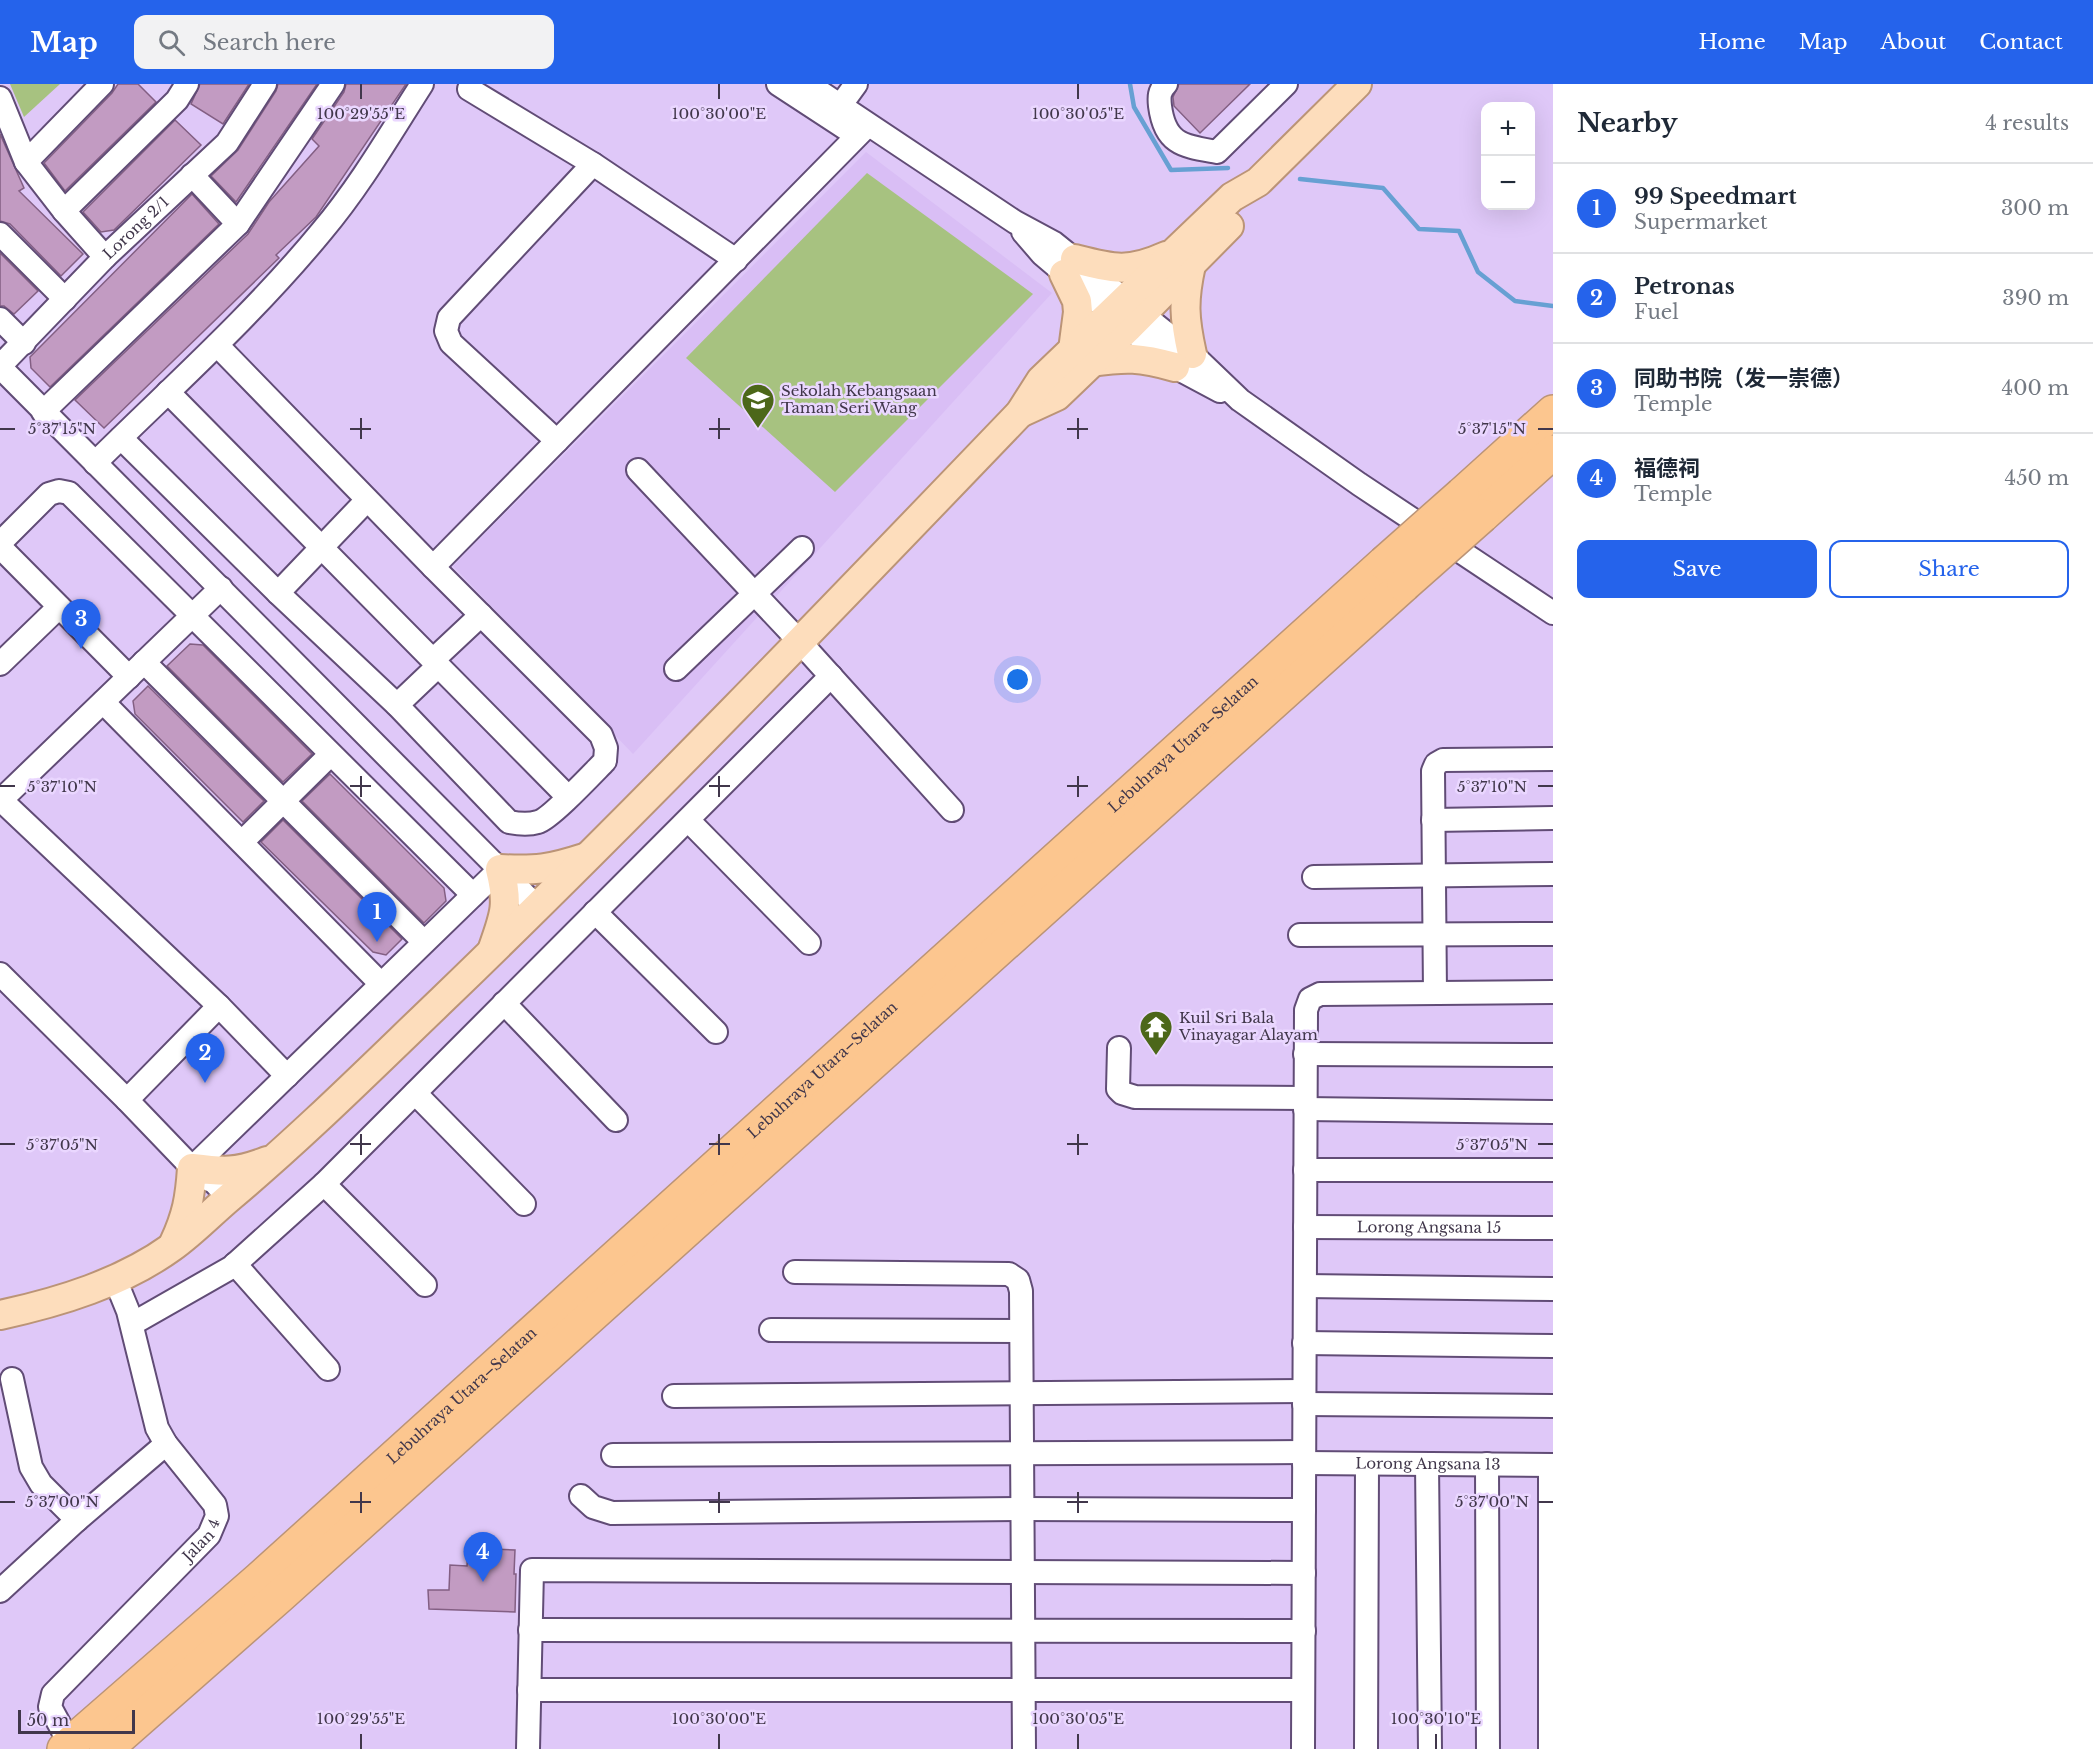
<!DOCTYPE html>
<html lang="en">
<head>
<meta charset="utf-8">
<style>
  :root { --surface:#fff; --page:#f2f2f3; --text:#1f2937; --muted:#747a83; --line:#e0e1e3; --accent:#2563eb }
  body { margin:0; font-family:"Libre Baskerville","Noto Sans SC",serif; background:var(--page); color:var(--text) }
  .controls { position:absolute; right:18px; top:18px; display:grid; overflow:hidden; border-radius:12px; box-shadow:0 6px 24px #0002 }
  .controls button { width:54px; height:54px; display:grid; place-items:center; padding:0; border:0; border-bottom:2px solid var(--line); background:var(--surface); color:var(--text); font:30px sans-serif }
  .scale { position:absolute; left:18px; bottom:15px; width:117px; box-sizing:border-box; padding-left:6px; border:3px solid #41374b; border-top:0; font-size:16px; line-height:21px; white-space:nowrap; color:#41374b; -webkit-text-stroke:4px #ead7ff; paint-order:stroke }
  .you { position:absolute; left:1018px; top:596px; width:21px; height:21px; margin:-15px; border:4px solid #fff; border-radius:50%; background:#1a73e8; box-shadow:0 0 0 9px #1a73e833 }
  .badge { display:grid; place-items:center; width:39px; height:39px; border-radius:50%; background:var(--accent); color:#fff; font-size:20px; font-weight:700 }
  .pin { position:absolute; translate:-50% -50px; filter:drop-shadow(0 2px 3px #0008) }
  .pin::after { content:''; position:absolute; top:32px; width:21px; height:18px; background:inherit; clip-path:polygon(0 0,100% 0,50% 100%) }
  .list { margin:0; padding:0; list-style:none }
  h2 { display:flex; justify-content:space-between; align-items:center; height:78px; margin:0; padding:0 24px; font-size:26px }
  h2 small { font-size:20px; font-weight:400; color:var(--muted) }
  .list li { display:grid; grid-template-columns:39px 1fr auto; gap:18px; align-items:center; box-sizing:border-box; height:90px; padding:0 24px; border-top:2px solid var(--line) }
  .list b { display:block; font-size:22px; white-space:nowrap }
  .list p { margin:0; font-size:20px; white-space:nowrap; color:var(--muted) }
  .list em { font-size:20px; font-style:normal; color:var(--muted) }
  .actions { display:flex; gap:12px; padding:18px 24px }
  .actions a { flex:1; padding:14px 0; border:2px solid var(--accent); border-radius:12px; text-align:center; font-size:21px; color:var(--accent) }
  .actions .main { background:var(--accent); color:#fff }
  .icon { flex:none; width:33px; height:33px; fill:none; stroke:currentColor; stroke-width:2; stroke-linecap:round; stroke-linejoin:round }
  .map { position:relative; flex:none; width:1553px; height:1665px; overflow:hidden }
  header { display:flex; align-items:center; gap:36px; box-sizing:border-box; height:84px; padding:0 30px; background:var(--accent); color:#fff }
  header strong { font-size:28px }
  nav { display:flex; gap:33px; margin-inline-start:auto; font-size:21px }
  .search { width:420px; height:54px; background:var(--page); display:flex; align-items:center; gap:15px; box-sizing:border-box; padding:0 21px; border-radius:12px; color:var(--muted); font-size:22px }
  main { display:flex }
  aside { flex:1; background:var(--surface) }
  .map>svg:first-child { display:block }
  .built { fill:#d9bef5 }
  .green { fill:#a7c280 }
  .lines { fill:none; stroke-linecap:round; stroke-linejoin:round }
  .stream { stroke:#67a0d3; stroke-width:4.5 }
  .building { fill:#c29bc2; stroke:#835f83; stroke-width:1.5 }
  .minor-casing { stroke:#614c76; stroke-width:26 }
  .major-casing { stroke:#bb9477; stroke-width:32 }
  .highway-casing { stroke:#bb9477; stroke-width:36 }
  .minor { stroke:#fff; stroke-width:22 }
  .major { stroke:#fdddbc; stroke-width:28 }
  .highway { stroke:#fcc68f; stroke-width:33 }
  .highway-bridge-casing { stroke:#bb9477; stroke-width:36; stroke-linecap:butt }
  .highway-bridge { stroke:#fcc68f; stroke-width:33 }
  .ticks { fill:none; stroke:#41374b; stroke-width:2 }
  .labels { text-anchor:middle; stroke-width:5; stroke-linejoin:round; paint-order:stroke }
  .street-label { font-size:15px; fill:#41374b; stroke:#ead7ff }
  .poi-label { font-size:15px; fill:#41374b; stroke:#ead7ff; text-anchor:start }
  .ticks-label { font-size:15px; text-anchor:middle; fill:#41374b; stroke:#ead7ff; stroke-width:5; stroke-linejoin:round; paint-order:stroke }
</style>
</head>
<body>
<header>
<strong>Map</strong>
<div class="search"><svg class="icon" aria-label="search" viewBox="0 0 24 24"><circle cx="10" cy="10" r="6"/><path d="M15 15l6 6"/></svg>Search here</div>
<nav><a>Home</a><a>Map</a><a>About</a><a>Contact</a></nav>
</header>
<main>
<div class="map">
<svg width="1553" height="1665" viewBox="0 0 1553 1665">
  <rect width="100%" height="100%" fill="#dfc8f8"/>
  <polygon class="built" points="866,68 1052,209 633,670 453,482"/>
  <g class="green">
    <polygon points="10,0 60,0 24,33"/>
    <polygon points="867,89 1033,210 835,408 686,274"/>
  </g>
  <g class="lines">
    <g class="stream">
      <polyline points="1130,0 1134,23 1171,86 1228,84"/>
      <polyline points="1300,95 1383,104 1419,145 1459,147 1478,188 1515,217 1553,222"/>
    </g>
  </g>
  <g class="building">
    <polygon points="118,0 138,0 156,18 65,107 44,79 112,9"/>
    <polygon points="200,0 249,0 223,40 191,20"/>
    <polygon points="278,0 317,0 236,118 211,92 238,66 276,7"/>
    <polygon points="346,0 406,0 316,133 276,171 279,174 104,344 75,316 248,150 269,118 319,62 312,55 344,8"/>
    <polygon points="1179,0 1250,0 1200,49 1174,22 1173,13"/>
    <polygon points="175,36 201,61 114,146 101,148 83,128"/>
    <polygon points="0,50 24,104 19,107 83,170 61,192 10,140 0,137"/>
    <polygon points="192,110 219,140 50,303 31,284 30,273"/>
    <polygon points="0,169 38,207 14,230 4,222 0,222"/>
    <polygon points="190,560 203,561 312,670 283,698 167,582"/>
    <polygon points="148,602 264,717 243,738 135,630 133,617"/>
    <polygon points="330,690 444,804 446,817 424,839 302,717"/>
    <polygon points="283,736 402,855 386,871 373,868 261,758"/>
    <polygon points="468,1464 515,1466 514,1490 516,1490 515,1528 429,1525 428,1506 449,1506 450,1481 467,1482"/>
  </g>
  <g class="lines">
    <defs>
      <g id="minor">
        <polyline points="778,0 856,51"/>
        <polyline points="808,0 1015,138 1054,159 1192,270 1240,316 1359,400 1553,529"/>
        <path d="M1166 0C1159 7 1159 13 1160 22 1165 61 1184 62 1217 68L1286 0"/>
        <polyline points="469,5 593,80 736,176"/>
        <polyline points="0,14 26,78 64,127 105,173"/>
        <polyline points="840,22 856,0"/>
        <polyline points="26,78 102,0"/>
        <polyline points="192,91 238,140"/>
        <polyline points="64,127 177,16 187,0"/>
        <polyline points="1023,148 1042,170 1175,283 1220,307"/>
        <polyline points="0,150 65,215"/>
        <polyline points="0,235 24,259"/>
        <path id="s1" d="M0 282 105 173 227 59 265 0"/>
        <polyline points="0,283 538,824"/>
        <polyline points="168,308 568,713"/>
        <polyline points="43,328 238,140 333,0"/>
        <path d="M121 354 278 509 397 621 509 738C519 740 528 741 538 738 550 735 594 688 605 677L606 664 601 651 433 483 217 261"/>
        <polyline points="557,357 451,259 446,247 449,234 593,80"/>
        <path d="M95 379C172 303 253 231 322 147 360 102 390 50 422 0"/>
        <polyline points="638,386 800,558 952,726"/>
        <polyline points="0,459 49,410 59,407 69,409 473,811"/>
        <polyline points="0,463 129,593"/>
        <polyline points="433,483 868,41"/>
        <polyline points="278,509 367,416"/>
        <polyline points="433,576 481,531"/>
        <polyline points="144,578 424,858"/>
        <polyline points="0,580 59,523"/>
        <polyline points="676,585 802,464"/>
        <polyline points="103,618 381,900"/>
        <polyline points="397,621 438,582"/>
        <polyline points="1,716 219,922 287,992"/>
        <polyline points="0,717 221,504"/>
        <polyline points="688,736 809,859"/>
        <polyline points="1433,736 1553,734"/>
        <polyline points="242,758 330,671"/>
        <polyline points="1314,793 1553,790"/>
        <polyline points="595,828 716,948"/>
        <polyline points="1300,851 1553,850"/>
        <polyline points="0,890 127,1016 199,1091 214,1098 229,1114"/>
        <polyline points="1435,909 1433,687 1436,680 1443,676 1553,675"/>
        <polyline points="504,919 616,1036"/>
        <polyline points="1119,964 1118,1005 1122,1009 1135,1013 1305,1014"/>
        <polyline points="1305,970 1553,971"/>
        <polyline points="415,1009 524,1120"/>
        <polyline points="127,1016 219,922"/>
        <polyline points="1305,1025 1553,1028"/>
        <polyline points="192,1084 500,785"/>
        <polyline points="1305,1086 1553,1086"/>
        <polyline points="324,1100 425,1201"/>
        <path id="s2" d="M1305 1143 1553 1144"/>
        <polyline points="235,1180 328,1285"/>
        <polyline points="795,1188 1009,1190 1018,1196 1021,1207 1024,1665"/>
        <polyline points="1305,1202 1553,1205"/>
        <polyline points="132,1240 232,1183 324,1100 831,592"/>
        <polyline points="771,1246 1021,1247"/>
        <polyline points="1304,1259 1553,1262"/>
        <polyline points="12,1295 31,1383 41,1400 77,1436"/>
        <polyline points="674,1312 1304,1307"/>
        <polyline points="1304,1320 1553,1322"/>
        <polyline points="613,1371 1304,1368"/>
        <path id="s3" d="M1304 1379 1553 1381"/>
        <polyline points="1427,1380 1430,1665"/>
        <polyline points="1487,1380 1488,1665"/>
        <polyline points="581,1412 593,1423 612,1429 1022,1425 1304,1426"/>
        <polyline points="0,1507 77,1436 166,1360"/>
        <polyline points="530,1546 1304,1547"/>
        <polyline points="529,1606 1303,1606"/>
        <path id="s4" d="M63 1647 50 1623 53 1610 209 1451 217 1432 215 1421 166 1360 157 1344 128 1227 115 1195"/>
        <polyline points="528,1665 532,1486 1304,1489"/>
        <polyline points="1303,1665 1306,926 1310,915 1320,910 1553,908"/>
        <polyline points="1366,1665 1367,1380"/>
        <polyline points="1550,1665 1550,1381"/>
      </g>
      <g id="major">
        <path d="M1075 175C1114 185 1128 189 1166 172"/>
        <path d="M1191 181C1183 217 1184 234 1192 270"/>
        <polyline points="1064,190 1077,217 1078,228 1073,266"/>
        <path d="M1091 278C1127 273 1139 273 1175 283"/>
        <polyline points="1020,329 1057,312 1128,244 1229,142"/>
        <path d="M493 864C505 830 509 821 500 785 536 787 550 785 584 774"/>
        <path d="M174 1159C187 1131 190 1114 192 1084 224 1088 236 1089 267 1077"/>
        <path d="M0 1231C60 1218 122 1199 172 1163 193 1148 211 1129 230 1113 304 1051 373 982 443 915 640 725 830 527 1020 329L1041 296 1232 113 1258 98 1357 0"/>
      </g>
      <g id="highway">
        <polyline points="1462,410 1553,328"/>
        <polyline points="1482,432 1553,368"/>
        <path id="s5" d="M64 1665 259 1495 1384 479"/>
        <polyline points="106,1665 281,1511 1404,501"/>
      </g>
    </defs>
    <use href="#minor" class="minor-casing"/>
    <use href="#major" class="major-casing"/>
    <use href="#highway" class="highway-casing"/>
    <use href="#minor" class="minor"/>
    <use href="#major" class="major"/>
    <use href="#highway" class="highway"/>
    <defs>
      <g id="highway-bridge">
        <polyline points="1384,479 1462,410"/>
        <polyline points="1404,501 1482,432"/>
      </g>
    </defs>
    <use href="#highway-bridge" class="highway-bridge-casing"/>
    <use href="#highway-bridge" class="highway-bridge"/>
  </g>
  <path class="ticks" d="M361 0V15M719 0V15M1078 0V15M361 334V355M719 334V355M1078 334V355M0 345H15M350 345H371M709 345H730M1067 345H1088M1538 345H1553M361 692V713M719 692V713M1078 692V713M0 702H15M350 702H371M709 702H730M1067 702H1088M1538 702H1553M361 1050V1071M719 1050V1071M1078 1050V1071M0 1060H15M350 1060H371M709 1060H730M1067 1060H1088M1538 1060H1553M361 1408V1429M719 1408V1429M1078 1408V1429M0 1418H15M350 1418H371M709 1418H730M1067 1418H1088M1538 1418H1553M361 1650V1665M719 1650V1665M1078 1650V1665M1436 1650V1665"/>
  <defs>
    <symbol id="school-pin" viewBox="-11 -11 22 30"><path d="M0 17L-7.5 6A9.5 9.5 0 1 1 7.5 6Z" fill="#4c6719" stroke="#ead7ff"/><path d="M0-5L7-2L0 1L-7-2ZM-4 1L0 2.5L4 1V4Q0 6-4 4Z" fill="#fff"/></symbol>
    <symbol id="temple-pin" viewBox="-11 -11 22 30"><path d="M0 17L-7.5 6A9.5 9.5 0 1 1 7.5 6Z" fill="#4c6719" stroke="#ead7ff"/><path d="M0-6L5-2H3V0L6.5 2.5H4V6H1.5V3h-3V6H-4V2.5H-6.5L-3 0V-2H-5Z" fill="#fff"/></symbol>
  </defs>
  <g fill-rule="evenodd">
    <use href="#school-pin" x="739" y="297" width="38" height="52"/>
    <use href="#temple-pin" x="1137" y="924" width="38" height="52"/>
  </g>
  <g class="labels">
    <g class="street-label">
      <text dy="5" stroke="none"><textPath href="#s1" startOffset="194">Lorong 2/1</textPath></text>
      <text dy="5" stroke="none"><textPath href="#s5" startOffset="1504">Lebuhraya Utara–Selatan</textPath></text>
      <text dy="5" stroke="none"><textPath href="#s5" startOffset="1018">Lebuhraya Utara–Selatan</textPath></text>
      <text dy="5" stroke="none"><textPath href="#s2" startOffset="124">Lorong Angsana 15</textPath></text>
      <text dy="5" stroke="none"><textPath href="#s5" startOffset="532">Lebuhraya Utara–Selatan</textPath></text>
      <text dy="5" stroke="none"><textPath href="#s3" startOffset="124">Lorong Angsana 13</textPath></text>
      <text dy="5" stroke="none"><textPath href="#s4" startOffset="255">Jalan 4</textPath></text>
    </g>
    <g class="poi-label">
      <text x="781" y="312">Sekolah Kebangsaan<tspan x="781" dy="17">Taman Seri Wang</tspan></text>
      <text x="1179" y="939">Kuil Sri Bala<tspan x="1179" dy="17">Vinayagar Alayam</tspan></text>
    </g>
  </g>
  <g class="ticks-label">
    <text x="361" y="35">100°29'55"E</text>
    <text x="719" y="35">100°30'00"E</text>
    <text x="1078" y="35">100°30'05"E</text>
    <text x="62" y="350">5°37'15"N</text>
    <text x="1492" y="350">5°37'15"N</text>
    <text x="62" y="708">5°37'10"N</text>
    <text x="1492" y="708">5°37'10"N</text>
    <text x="62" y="1066">5°37'05"N</text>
    <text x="1492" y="1066">5°37'05"N</text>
    <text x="62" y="1423">5°37'00"N</text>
    <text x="1492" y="1423">5°37'00"N</text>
    <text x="361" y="1640">100°29'55"E</text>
    <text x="719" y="1640">100°30'00"E</text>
    <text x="1078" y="1640">100°30'05"E</text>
    <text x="1436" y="1640">100°30'10"E</text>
  </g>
</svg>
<div class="controls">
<button>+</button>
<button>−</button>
</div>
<div class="scale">50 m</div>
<div class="you"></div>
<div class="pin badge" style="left:377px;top:858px">1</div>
<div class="pin badge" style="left:205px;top:999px">2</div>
<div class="pin badge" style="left:81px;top:565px">3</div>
<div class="pin badge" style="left:483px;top:1498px">4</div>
</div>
<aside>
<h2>Nearby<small>4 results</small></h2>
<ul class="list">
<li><span class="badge">1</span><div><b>99 Speedmart</b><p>Supermarket</p></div><em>300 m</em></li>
<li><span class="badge">2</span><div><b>Petronas</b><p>Fuel</p></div><em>390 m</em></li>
<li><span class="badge">3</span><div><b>同助书院（发一崇德）</b><p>Temple</p></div><em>400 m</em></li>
<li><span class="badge">4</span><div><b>福德祠</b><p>Temple</p></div><em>450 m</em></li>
</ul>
<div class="actions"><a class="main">Save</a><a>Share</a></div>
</aside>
</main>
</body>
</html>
